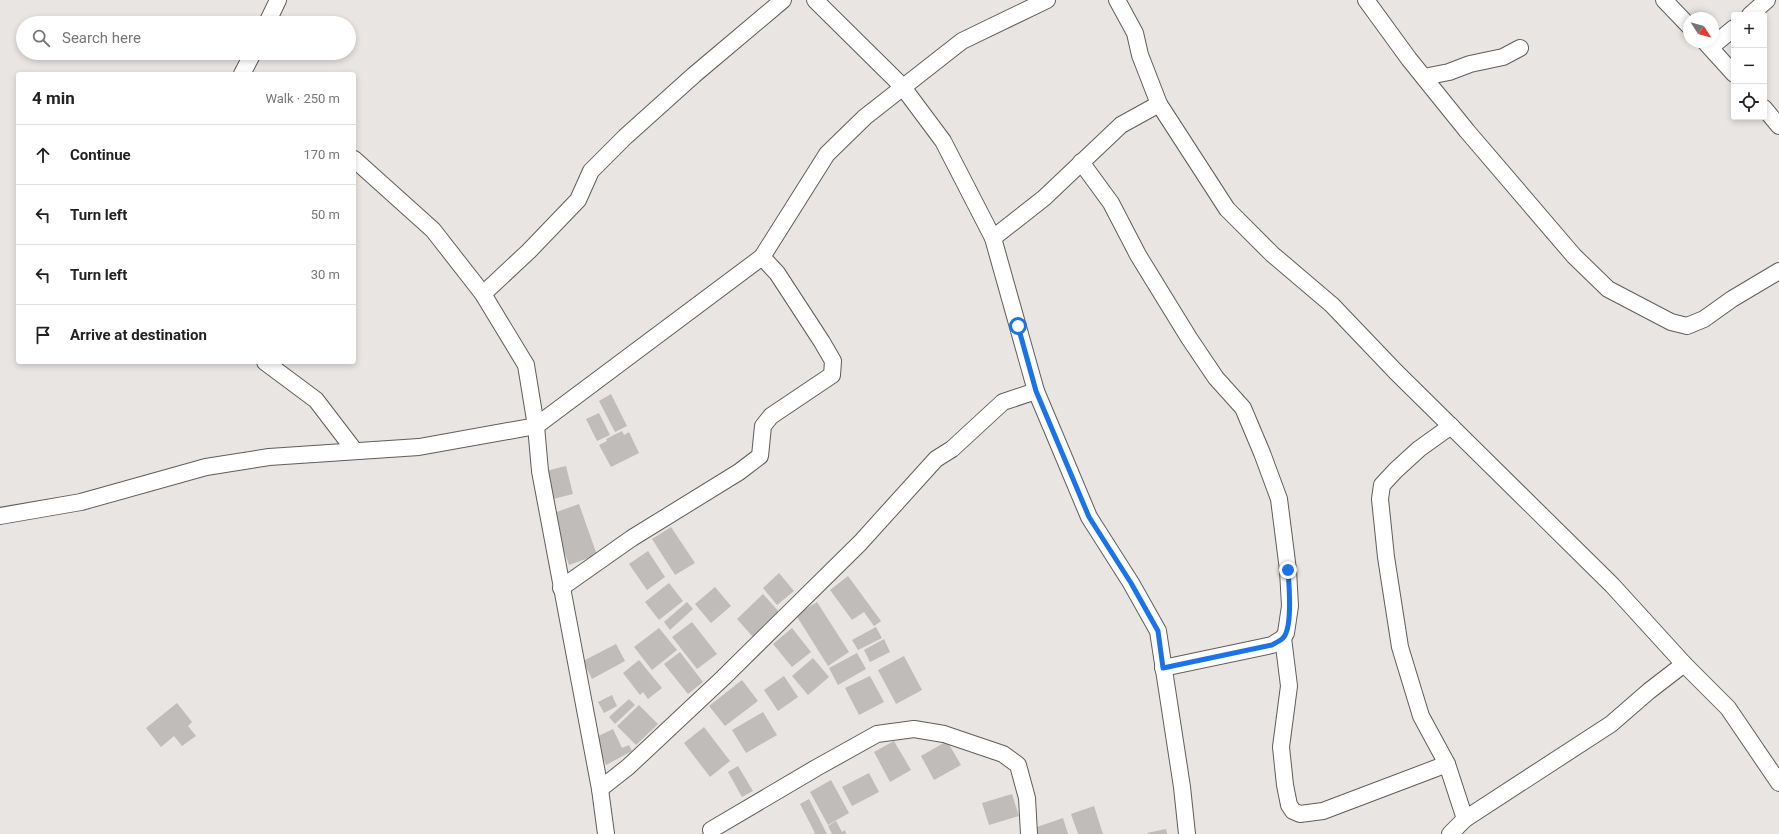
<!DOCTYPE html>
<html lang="en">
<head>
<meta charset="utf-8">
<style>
  :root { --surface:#fff; --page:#f6f6f6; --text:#222; --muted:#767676; --line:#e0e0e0 }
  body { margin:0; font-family:Roboto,sans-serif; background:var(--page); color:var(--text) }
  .controls { position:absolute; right:12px; top:12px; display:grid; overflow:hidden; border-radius:4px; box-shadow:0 2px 6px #0003 }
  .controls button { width:36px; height:36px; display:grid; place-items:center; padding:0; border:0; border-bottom:1px solid var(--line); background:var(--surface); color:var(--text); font:20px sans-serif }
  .compass { position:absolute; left:1683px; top:12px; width:36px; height:36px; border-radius:50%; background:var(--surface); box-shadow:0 2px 6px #0003; rotate:126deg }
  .stop { position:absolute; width:12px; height:12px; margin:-9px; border:3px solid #1a73e8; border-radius:50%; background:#fff }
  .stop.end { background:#1a73e8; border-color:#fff; box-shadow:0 1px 4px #0008 }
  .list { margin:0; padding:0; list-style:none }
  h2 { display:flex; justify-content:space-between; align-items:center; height:52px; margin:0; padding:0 16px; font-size:17px }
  h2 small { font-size:13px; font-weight:400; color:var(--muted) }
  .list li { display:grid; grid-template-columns:26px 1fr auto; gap:12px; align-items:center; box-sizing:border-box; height:60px; padding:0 16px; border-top:1px solid var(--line) }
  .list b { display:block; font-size:15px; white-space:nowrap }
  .list em { font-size:13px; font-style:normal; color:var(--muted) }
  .icon { flex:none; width:22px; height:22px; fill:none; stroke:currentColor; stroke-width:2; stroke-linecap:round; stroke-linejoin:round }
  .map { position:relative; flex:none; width:1779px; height:834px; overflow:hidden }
  .search { position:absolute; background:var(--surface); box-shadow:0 2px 6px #0003; left:16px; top:16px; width:340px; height:44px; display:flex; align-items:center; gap:10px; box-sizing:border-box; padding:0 14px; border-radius:22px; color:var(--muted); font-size:15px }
  .panel { position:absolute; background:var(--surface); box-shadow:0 2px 6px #0003; left:16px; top:72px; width:340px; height:292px; border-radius:4px }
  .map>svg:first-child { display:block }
  .building { fill:#bfbcb9 }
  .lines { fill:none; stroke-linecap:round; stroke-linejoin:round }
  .minor-casing { stroke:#605d5b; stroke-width:18 }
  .minor { stroke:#fff; stroke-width:16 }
  .route { stroke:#1a73e8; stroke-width:5 }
</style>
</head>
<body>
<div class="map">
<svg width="1779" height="834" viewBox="0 0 1779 834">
  <rect width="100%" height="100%" fill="#e8e5e2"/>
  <g class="building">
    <polygon points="611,394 627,426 615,432 599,401"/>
    <polygon points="599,413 610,435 597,441 586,419"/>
    <polygon points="622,431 624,435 629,432 639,453 611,467 599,445 607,441 606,439"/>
    <polygon points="566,466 573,494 553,499 546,471"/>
    <polygon points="579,504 597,555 569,565 551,514"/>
    <polygon points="671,527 695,563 675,575 652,539"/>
    <polygon points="648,551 665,577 647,590 629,564"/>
    <polygon points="779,573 794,591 777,605 763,588"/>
    <polygon points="848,576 881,621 874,626 864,612 852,620 830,590"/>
    <polygon points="669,583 683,601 659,620 645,602"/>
    <polygon points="715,587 731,606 711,623 695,604"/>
    <polygon points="763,594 779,612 753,637 737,619"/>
    <polygon points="687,602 693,609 670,630 664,622"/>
    <polygon points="817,602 849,652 828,666 796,615"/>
    <polygon points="692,622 717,654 697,669 672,637"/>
    <polygon points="876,627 882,638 858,650 852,640"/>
    <polygon points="659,628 677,650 652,670 634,647"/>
    <polygon points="792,628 811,652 792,667 773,644"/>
    <polygon points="884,639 890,652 870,662 864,650"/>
    <polygon points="616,644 625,661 592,679 583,661"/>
    <polygon points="680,652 703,682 688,694 664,664"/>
    <polygon points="857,653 866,669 838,685 829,668"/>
    <polygon points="904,656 922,690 896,704 878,670"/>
    <polygon points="813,658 829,677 808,695 792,676"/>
    <polygon points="639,660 662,688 648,699 643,692 640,695 623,673"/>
    <polygon points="784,676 798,697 778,711 764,690"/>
    <polygon points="870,676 884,702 859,715 845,688"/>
    <polygon points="742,680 758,701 725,726 709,706"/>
    <polygon points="612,695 617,706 604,713 598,702"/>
    <polygon points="629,699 635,705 615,724 609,717"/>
    <polygon points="177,703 192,722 188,726 196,736 182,746 174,736 161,747 146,728"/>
    <polygon points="639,705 658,724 636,745 617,726"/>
    <polygon points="763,712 777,735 746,753 732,730"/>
    <polygon points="704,727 730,761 710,777 684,743"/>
    <polygon points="613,729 622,748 629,745 632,751 606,765 594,738"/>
    <polygon points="894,741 911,770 890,782 874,752"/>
    <polygon points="947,741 961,765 934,780 921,756"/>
    <polygon points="738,766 753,791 742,797 728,772"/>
    <polygon points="869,773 879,792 852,806 842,787"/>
    <polygon points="831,780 849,813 828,825 810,792"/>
    <polygon points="1012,794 1019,816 989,825 982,803"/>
    <polygon points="809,799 827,834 812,834 815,833 800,804"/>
    <polygon points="1094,806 1103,834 1078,834 1071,814"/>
    <polygon points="1063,818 1068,834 1036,834 1034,828"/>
    <polygon points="836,821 842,832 845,830 846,834 832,834 828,826"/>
    <polygon points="1166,829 1167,834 1148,834 1147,833"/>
  </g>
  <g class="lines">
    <defs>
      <g id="minor">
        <polyline points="815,0 902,86 943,141 993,238 1036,391 1055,436 1089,517 1131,583 1158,631 1182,787 1187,834"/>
        <polyline points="1117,0 1135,33 1140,55 1159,104 1227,209 1272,254 1332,305 1396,372 1612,585 1684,664 1728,708 1779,783"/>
        <polyline points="1366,0 1409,59 1467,131 1574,256 1608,289 1671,322 1687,326 1704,319 1732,299 1779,271"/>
        <polyline points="1664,0 1689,26"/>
        <polyline points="1750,15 1767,0"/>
        <polyline points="267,23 278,0"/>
        <polyline points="1705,42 1734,74"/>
        <polyline points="1711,47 1734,28"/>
        <polyline points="242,74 253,53"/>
        <polyline points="1424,77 1449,72 1470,64 1503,57 1520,48"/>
        <polyline points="1764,108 1779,126"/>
        <polyline points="354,159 433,230 483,294 526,365 536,426 540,471 600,789 606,834"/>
        <polyline points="1081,162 1111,203 1138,255 1189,338 1216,378 1243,408 1262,453 1279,499 1288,570 1290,606 1286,633 1283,638 1272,645 1163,668"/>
        <polyline points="993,238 1044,198 1121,125 1159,104"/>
        <polyline points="483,294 529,251 578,200 591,171 625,137 694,75 783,0"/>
        <polyline points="265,362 316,400 355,451"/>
        <polyline points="1451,426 1419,449 1396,470 1382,485 1380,499 1386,557 1400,647 1421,716 1447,764 1465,819"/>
        <polyline points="0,516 81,502 206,467 269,457 419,447 536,426 762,257 827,154 865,117 962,41 1047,0"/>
        <polyline points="561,588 632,538 739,472 760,456 763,426 771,416 832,375 833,361 822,342 777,273 762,257"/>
        <polyline points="1283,638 1289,686 1281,747 1285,785 1289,805 1293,811 1300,814 1323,811 1447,764"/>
        <polyline points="600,789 628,767 723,678 860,543 936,459 952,449 1003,402 1036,391"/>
        <polyline points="711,830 816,768 877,734 914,729 944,734 1003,754 1018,765 1027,798 1029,834"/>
        <polyline points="1450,834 1465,819 1611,724 1649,691 1684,664"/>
      </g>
    </defs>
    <use href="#minor" class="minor-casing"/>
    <use href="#minor" class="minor"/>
  </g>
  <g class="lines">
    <path class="route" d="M1018 326 1036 391 1089 517 1131 583 1158 631 1163 668 1272 645C1275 643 1280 641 1283 638 1293 628 1289 584 1288 570"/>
  </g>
</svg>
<div class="controls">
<button>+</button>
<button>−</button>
<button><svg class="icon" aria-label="locate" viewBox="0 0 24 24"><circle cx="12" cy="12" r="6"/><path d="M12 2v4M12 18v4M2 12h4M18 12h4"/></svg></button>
</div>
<svg class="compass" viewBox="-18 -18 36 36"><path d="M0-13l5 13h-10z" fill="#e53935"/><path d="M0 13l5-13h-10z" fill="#767676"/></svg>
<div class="stop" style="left:1018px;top:326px"></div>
<div class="stop end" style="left:1288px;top:570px"></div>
<div class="search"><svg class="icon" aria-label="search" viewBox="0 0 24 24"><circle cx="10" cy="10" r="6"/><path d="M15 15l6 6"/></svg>Search here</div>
<section class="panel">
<h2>4 min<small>Walk · 250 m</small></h2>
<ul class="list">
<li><svg class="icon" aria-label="ahead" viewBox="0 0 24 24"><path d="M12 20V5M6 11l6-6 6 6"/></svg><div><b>Continue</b></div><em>170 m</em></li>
<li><svg class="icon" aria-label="left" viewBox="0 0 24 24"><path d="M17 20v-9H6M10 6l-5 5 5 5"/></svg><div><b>Turn left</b></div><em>50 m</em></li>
<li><svg class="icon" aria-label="left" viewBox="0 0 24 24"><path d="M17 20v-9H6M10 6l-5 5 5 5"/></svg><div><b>Turn left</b></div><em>30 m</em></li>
<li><svg class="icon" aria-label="arrive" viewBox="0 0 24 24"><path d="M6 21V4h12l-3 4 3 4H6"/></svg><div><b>Arrive at destination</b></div></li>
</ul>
</section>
</div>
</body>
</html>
